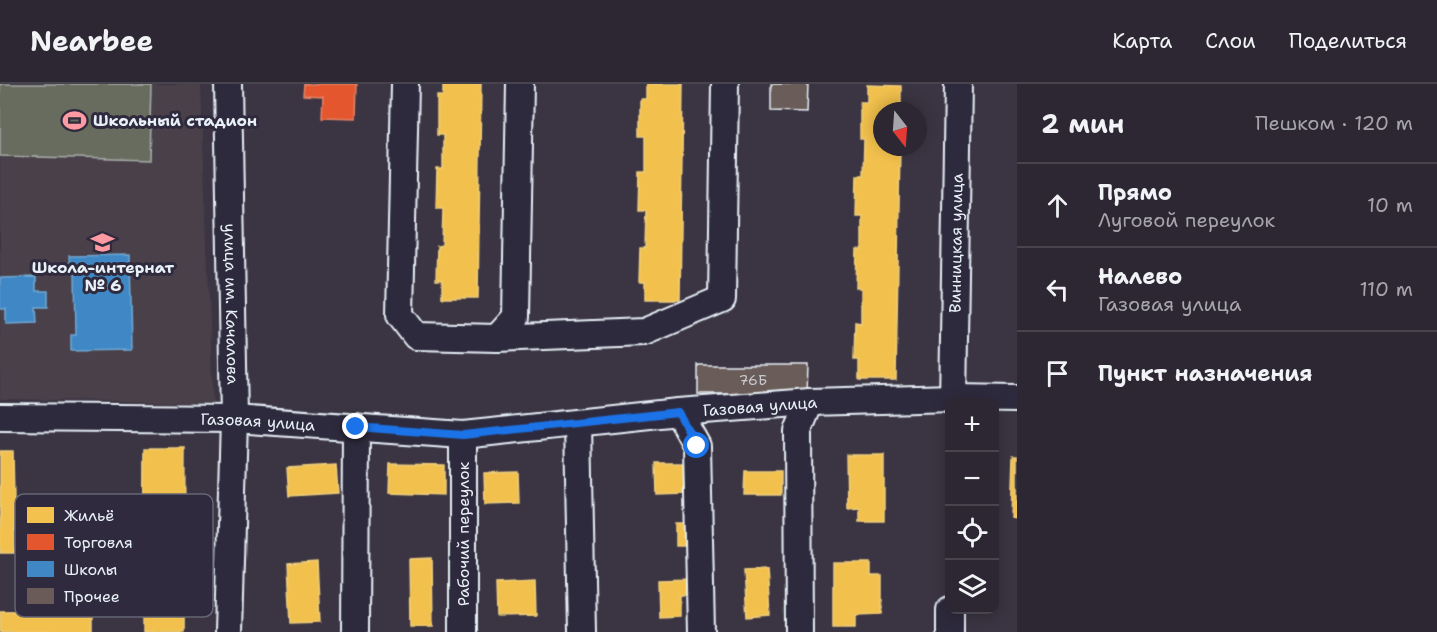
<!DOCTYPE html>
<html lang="ru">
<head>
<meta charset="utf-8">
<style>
  :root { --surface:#2c2732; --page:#342f3a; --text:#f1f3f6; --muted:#a6a5ac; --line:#48444d }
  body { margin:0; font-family:"Shantell Sans",sans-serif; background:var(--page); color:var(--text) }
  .controls { position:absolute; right:18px; bottom:18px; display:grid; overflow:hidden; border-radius:12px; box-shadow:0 3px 15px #0003 }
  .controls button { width:54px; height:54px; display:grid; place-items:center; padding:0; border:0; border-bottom:2px solid var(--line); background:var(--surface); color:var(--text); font:30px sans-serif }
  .compass { position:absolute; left:873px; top:18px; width:54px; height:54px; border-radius:50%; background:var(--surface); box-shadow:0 3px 15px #0003; rotate:163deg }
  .stop { position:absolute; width:18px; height:18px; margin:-14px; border:4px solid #1a73e8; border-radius:50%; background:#fff }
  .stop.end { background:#1a73e8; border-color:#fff; box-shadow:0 2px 6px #0008 }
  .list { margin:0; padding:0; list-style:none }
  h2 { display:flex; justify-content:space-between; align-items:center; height:78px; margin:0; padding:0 24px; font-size:26px }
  h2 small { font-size:20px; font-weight:400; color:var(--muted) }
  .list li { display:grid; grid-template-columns:39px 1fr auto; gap:18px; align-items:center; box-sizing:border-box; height:84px; padding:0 24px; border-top:2px solid var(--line) }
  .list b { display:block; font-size:22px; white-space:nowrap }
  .list p { margin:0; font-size:20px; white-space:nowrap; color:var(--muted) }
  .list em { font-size:20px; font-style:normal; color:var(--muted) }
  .icon { flex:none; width:33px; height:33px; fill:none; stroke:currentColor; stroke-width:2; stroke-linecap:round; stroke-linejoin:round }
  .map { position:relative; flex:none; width:1017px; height:548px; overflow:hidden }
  header { display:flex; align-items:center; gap:36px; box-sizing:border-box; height:84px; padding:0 30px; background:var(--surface); border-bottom:2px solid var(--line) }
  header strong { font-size:28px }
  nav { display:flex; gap:33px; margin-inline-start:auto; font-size:21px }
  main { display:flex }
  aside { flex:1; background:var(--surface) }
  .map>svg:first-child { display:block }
  .built { fill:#494049 }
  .green { fill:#686c5e; stroke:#a8aeab; stroke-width:1.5 }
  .homes { fill:#f2c14e; stroke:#efcf81; stroke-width:1.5 }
  .shops { fill:#e4572e; stroke:#e5856b; stroke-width:1.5 }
  .schools { fill:#3f88c5; stroke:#72a8d4; stroke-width:1.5 }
  .building { fill:#6a5b58; stroke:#e8f1f8; stroke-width:1.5 }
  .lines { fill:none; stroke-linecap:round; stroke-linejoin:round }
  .minor-casing { stroke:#e8f1f8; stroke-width:30 }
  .minor { stroke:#2f2a3d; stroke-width:26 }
  .route { stroke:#1a73e8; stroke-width:8 }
  .labels { text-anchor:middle; stroke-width:6; stroke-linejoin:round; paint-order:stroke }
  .number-label { font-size:14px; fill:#c8ccd0 }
  .poi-label { font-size:16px; font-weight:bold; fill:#e8f1f8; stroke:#2f2a3d; text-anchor:start }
  .street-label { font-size:16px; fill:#e8f1f8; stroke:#2f2a3d }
  .key { fill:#2f2a3d; stroke:#666675; stroke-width:1.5 }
  .key-label { font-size:16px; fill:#e8f1f8 }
</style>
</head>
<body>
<header>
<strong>Nearbee</strong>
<nav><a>Карта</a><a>Слои</a><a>Поделиться</a></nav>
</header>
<main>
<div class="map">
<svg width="1017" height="548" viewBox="0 0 1017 548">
  <rect width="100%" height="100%" fill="#3b3442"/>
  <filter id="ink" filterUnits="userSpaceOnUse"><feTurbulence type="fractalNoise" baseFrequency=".0167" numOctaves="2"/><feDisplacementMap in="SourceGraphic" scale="12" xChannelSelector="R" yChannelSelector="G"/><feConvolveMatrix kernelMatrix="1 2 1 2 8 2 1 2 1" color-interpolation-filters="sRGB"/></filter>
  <g filter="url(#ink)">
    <polygon class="built" points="0,0 201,0 213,319 0,315"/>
    <polygon class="green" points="0,0 151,0 149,76 0,72"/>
    <g class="homes">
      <polygon points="443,0 481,0 478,214 442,214 442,196 436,196 437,162 442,161 443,124 436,124 437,85 443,85 443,51 437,51 437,12 443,12"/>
      <polygon points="646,0 683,0 680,216 645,216 645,198 639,198 640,164 645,164 646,126 639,126 640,88 646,88 646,52 640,52 640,15 646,15"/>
      <polygon points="867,1 901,2 901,27 882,27 882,63 900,63 896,296 859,296 859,276 854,276 855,238 861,239 861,204 856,204 857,166 862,166 862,132 856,132 857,91 863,91 864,55 860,55 860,18 867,18"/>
      <polygon points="145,364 185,364 184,548 144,548"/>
      <polygon points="0,367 13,367 15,469 0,469"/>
      <polygon points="846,371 884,371 884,437 859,437 859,423 847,424"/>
      <polygon points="1013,372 1017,372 1017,435 1011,434"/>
      <polygon points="656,379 686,379 687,410 657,411"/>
      <polygon points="390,380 444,381 444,411 389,409"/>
      <polygon points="336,381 338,409 289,412 287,384"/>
      <polygon points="745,387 781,387 781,411 744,411"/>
      <polygon points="518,388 519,419 485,420 484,389"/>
      <rect x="676" y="440" width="19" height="22"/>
      <polygon points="432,474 433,542 410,542 409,475"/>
      <polygon points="317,478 320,538 291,539 288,480"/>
      <polygon points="833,479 871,479 871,492 882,492 882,530 856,531 856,543 833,543"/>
      <polygon points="767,485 770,531 747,533 744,486"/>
      <polygon points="693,495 693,511 680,511 680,532 659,533 658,496"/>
      <polygon points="535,497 536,532 497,533 496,499"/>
      <polygon points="93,526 93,548 0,548 0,527"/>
    </g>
    <polygon class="shops" points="304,0 357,0 356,34 322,33 323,12 303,11"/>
    <g class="schools">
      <polygon points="130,171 132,266 71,267 71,251 76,251 75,188 70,188 69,172"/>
      <polygon points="36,193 36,207 48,207 48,223 36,223 37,239 6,240 6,225 0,225 0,194"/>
    </g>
    <g class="building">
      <polygon points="771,0 808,0 807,28 771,27"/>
      <polygon points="698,281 808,281 807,310 698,310"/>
    </g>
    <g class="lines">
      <defs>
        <g id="minor">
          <path id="s1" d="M228 0 234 335 228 548"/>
          <polyline points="405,0 400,231 416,252 497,254 516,233 520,0"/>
          <polyline points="497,254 644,248 722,215 725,0"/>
          <path id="s2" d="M953 318 958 0"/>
          <polyline points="678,328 697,362 701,548"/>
          <path id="s3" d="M0 333 234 335 463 351 678 328 810 318 953 314 1017 315"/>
          <polyline points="578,339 582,548"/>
          <polyline points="355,548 356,343"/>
          <polyline points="463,548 463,351"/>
          <polyline points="799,548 798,347 810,318"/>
          <polyline points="950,548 950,526"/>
        </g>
      </defs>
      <use href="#minor" class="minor-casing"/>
      <use href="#minor" class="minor"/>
    </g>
  </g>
  <g class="lines" filter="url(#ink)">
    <polyline class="route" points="356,343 463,351 678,328 697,362"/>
  </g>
  <defs>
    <symbol id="stadium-bare" viewBox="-9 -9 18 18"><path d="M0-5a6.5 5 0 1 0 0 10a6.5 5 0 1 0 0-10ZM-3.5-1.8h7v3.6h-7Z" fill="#ff9aa2" stroke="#2f2a3d" stroke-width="2.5" paint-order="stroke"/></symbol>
    <symbol id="school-bare" viewBox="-9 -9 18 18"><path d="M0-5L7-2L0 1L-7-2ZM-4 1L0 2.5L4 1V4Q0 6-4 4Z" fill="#ff9aa2" stroke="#2f2a3d" stroke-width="2.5" paint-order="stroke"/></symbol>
  </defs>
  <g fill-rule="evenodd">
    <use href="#stadium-bare" x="58" y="20" width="33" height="33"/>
    <use href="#school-bare" x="86" y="142" width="33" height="33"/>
  </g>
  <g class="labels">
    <g class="number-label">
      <text x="753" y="301">76Б</text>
    </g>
    <g class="poi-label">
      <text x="93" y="42">Школьный стадион</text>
      <text x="103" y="189" text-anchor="middle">Школа-интернат<tspan x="103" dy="18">№ 6</tspan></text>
    </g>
    <g class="street-label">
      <text dy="6" stroke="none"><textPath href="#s2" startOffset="159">Винницкая улица</textPath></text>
      <text dy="6" stroke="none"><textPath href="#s1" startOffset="220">улица им. Качалова</textPath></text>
      <text dy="6" stroke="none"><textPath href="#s3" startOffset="762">Газовая улица</textPath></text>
      <text dy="6" stroke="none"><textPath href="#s3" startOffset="258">Газовая улица</textPath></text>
      <text transform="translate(463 450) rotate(-90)" y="6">Рабочий переулок</text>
    </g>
  </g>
  <rect x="15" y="410" width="198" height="123" rx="9" class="key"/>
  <rect x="27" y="423" width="27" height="16" fill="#f2c14e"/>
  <rect x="27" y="450" width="27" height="16" fill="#e4572e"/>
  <rect x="27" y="477" width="27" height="16" fill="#3f88c5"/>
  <rect x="27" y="504" width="27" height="16" fill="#6a5b58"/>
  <g class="key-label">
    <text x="64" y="437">Жильё</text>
    <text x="64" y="464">Торговля</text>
    <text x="64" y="491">Школы</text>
    <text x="64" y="518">Прочее</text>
  </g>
</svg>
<div class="controls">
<button>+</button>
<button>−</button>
<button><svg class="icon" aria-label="locate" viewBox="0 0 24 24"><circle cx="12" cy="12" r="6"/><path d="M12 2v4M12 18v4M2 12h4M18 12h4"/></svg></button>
<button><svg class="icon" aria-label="layers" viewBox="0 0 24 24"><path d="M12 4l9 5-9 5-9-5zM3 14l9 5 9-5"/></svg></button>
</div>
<svg class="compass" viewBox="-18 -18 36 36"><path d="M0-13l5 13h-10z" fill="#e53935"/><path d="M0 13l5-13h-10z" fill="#a6a5ac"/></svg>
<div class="stop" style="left:697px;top:362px"></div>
<div class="stop end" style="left:356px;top:343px"></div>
</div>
<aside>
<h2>2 мин<small>Пешком · 120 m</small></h2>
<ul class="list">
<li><svg class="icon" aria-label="ahead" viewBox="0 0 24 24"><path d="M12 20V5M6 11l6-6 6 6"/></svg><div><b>Прямо</b><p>Луговой переулок</p></div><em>10 m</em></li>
<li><svg class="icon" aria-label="left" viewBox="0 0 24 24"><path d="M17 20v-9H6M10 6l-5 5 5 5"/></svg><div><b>Налево</b><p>Газовая улица</p></div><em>110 m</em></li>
<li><svg class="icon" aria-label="arrive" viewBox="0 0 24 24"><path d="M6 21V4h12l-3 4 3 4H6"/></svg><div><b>Пункт назначения</b></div></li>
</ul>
</aside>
</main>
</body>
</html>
